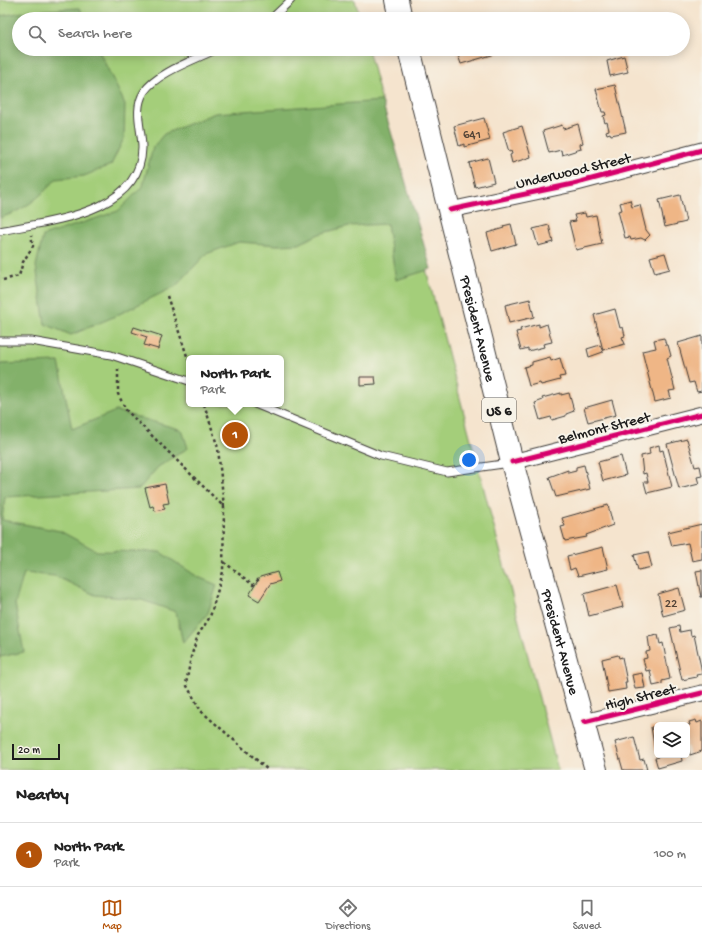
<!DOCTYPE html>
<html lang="en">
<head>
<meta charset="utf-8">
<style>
  :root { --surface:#fff; --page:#f6f6f6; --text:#222; --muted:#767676; --line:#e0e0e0; --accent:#b45309 }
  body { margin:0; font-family:"Gochi Hand",sans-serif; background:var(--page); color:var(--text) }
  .controls { position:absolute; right:12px; bottom:12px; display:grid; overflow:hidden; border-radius:6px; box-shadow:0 2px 10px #0003 }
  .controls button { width:36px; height:36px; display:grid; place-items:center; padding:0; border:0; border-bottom:1px solid var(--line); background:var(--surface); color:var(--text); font:20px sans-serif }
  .scale { position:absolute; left:12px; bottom:10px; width:48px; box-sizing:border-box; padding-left:4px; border:2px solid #1c1c1c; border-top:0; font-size:11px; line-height:14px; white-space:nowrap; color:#1c1c1c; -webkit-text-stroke:3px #f7f3e8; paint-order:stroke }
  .you { position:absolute; left:469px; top:460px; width:14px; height:14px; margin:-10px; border:3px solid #fff; border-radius:50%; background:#1a73e8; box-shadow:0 0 0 6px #1a73e833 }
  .badge { display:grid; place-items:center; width:26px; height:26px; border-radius:50%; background:var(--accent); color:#fff; font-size:13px; font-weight:700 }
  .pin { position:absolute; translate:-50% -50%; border:2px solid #fff; box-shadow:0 1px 4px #0006 }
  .popup { position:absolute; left:186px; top:355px; width:98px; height:52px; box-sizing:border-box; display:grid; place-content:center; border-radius:6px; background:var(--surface); filter:drop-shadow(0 1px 3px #0005); font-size:13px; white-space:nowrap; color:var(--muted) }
  .popup b { font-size:15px; color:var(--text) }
  .popup::after { content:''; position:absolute; left:50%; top:100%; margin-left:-8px; border:8px solid transparent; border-top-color:var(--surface) }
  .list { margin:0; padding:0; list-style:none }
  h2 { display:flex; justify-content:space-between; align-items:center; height:52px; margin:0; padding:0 16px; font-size:17px }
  h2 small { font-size:13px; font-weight:400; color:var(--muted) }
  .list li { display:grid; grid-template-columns:26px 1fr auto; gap:12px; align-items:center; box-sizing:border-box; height:64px; padding:0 16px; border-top:1px solid var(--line) }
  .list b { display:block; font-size:15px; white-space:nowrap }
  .list p { margin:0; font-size:13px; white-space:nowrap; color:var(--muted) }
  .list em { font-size:13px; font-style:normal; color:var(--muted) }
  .icon { flex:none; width:22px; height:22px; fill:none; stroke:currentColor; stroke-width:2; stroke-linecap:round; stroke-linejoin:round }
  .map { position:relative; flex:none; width:702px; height:770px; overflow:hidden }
  .search { position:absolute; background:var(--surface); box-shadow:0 2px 10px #0003; left:12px; right:12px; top:12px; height:44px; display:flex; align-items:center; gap:10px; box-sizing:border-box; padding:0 14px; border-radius:22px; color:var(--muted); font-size:15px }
  .sheet { height:116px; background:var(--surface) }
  nav { display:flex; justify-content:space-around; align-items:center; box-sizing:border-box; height:56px; border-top:1px solid var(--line); background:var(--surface); font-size:11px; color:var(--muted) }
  nav a { display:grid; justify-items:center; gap:2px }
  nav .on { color:var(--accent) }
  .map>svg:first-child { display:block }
  .green { fill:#a4ce7a; stroke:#60754b; fill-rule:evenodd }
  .forest { fill:#83b16a; stroke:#506643 }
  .building { fill:#efb686 }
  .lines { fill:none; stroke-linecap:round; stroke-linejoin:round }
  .service-casing { stroke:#3d3a37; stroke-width:9 }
  .minor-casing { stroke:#3d3a37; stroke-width:17 }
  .primary-casing { stroke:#3d3a37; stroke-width:24 }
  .path { stroke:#3d3a37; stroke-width:2.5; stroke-dasharray:3 3; stroke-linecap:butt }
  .service { stroke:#fff; stroke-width:7 }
  .minor { stroke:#fff; stroke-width:15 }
  .primary { stroke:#fff; stroke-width:22 }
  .cycleway-casing { stroke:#f7f3e8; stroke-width:8 }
  .cycleway { stroke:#d6006c; stroke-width:5 }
  .labels { text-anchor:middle; stroke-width:4; stroke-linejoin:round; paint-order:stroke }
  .number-label { font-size:13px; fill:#514236 }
  .shield { fill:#f7f3e8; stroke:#5e5c59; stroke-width:1 }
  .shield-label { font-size:14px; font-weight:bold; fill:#1c1c1c }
  .street-label { font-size:15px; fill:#1c1c1c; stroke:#f7f3e8 }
</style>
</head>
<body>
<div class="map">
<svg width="702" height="770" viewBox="0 0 702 770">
  <rect width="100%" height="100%" fill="#f7f3e8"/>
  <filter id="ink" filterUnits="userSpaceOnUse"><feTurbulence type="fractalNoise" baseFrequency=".025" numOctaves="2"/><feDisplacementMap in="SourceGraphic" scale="8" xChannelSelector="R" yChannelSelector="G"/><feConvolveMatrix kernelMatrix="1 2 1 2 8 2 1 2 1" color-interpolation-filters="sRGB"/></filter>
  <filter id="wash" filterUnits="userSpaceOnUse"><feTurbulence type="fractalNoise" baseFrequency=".012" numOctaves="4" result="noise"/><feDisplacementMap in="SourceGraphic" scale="16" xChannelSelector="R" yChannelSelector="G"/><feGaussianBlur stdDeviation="0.9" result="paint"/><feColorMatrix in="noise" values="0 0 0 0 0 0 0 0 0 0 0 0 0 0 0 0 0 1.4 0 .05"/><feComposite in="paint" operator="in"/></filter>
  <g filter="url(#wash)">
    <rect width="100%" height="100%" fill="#f5e4ce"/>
    <path class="green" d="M0 0H355L360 19H19V49H368L558 770H0ZM189 358H281V404H189Z"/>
    <g class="forest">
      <path d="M80 8 85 19H19V49H98L125 104 124 138 111 165 84 176 56 179C38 199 26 209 0 218V16L30 11Z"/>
      <polygon points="382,101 431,269 396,280 387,224 349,226 319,234 299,244 278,245 239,242 206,254 176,286 111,318 71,335 45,324 36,266 43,236 118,211 143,186 153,147 164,134 215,113"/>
      <polygon points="59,362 72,429 116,411 182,430 188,448 158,467 139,489 5,497 2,520 60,531 97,551 160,552 198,577 217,585 208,613 183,643 176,612 142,600 95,595 55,576 24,573 15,604 24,652 0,657 0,364"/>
    </g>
    <g id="blocks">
      <g class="building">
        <polygon points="456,49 501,49 502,52 461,64"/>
        <polygon points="624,56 628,72 610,76 607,61"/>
        <polygon points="615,85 626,132 611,135 610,133 607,134 606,131 609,130 607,122 605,123 603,116 606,115 605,112 602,112 596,89"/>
        <polygon points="484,118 490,140 464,147 464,144 459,146 454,126"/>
        <polygon points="578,124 583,143 580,144 581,149 562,155 561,150 549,153 543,131 562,125 563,129"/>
        <polygon points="522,126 531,157 512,163 510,155 512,154 511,151 509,152 503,132"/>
        <polygon points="488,158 494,182 475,187 469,163"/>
        <polygon points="680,195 686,222 665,227 659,200"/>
        <polygon points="630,200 632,207 640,205 646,230 650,235 645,240 641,238 631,240 630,237 625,238 618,211 622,210 620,203"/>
        <polygon points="585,213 586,217 596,215 602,244 576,250 569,222 576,221 574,215"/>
        <polygon points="511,224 516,244 492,251 487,233 504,228 503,226"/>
        <polygon points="549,225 553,242 538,246 533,229"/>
        <polygon points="665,253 670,269 655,273 650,257"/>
        <polygon points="530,299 534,317 509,323 505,305"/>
        <polygon points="615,309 620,328 623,327 625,336 622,337 625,344 603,350 594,315"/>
        <polygon points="539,324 539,327 547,324 552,342 543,344 544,347 528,351 528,348 521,350 516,332 521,331 520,329"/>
        <polygon points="134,327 162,336 158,349 144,345 147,337 132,332"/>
        <polygon points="702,336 702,391 697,392 694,382 689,383 678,343"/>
        <polygon points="664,338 666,345 668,345 671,356 667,358 675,390 669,391 671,398 655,402 642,351 656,348 654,340"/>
        <polygon points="600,345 603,352 589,357 587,349"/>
        <polygon points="550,357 551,361 560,358 565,376 559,377 560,380 541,385 540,383 529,386 524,367 532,365 532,362"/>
        <polygon points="360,377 375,377 376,384 360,385"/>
        <polygon points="561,393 561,395 569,393 574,411 566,414 566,416 552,420 551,417 540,420 535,403 543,400 542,398"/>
        <polygon points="612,400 616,415 588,422 584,408"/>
        <polygon points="687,439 695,467 700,466 702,476 697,477 699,484 679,489 667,444"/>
        <polygon points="659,445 660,451 663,450 672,487 647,493 644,482 648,482 646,473 643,474 641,456 650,454 649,448"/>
        <polygon points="621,456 626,475 603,481 598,462"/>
        <polygon points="584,465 590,489 556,497 549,477 568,470 568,473 576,471 576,467"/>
        <polygon points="165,484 169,503 163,504 165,509 155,511 153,506 150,507 145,488"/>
        <polygon points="608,505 613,525 586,535 587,537 565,541 561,527 565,526 562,518"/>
        <polygon points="702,524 702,559 692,561 688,543 672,546 668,532"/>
        <polygon points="603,547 608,569 578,576 575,568 570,570 567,556"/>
        <polygon points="648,552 652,567 638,570 634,555"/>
        <polygon points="702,570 702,597 701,597 696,571"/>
        <polygon points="277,572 280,581 270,584 259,601 249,595 260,577"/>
        <polygon points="617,585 623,607 589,616 584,594"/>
        <polygon points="679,588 685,610 663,616 658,594"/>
        <polygon points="679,626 680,632 690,630 691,636 694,635 702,672 702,674 696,675 697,677 682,680 670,628"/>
        <polygon points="658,635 660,644 663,643 670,679 662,681 662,684 653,686 650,670 646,671 643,659 647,658 646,652 650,651 648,637"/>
        <polygon points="618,655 619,658 622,657 627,682 625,682 626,689 608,692 602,659"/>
        <polygon points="642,673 645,688 635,689 632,675"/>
        <polygon points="696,720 697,723 702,721 702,751 690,755 687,745 687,725 690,725 689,722"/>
        <polygon points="657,726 657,750 655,751 651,727"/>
        <polygon points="634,737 640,760 644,759 647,770 623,770 615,742"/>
        <polygon points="658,755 681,755 682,761 658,768 655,758 659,757"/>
      </g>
    </g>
  </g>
  <g filter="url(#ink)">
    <use href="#blocks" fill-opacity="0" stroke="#3d3a37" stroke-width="1"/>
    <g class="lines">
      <defs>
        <g id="service">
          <polyline points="271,19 291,0"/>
          <path d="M0 231C48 221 141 214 142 148 142 129 133 110 144 92 156 73 197 59 217 49"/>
          <polyline points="0,341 31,341 111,355 189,381"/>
          <polyline points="255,404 381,456 447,472 510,463"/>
        </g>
        <g id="minor">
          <polyline points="450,210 573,184 702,150"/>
          <polyline points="512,462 702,414"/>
          <polyline points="584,722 702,693"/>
        </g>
        <g id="primary">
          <polyline points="397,0 401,19"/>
          <path id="s1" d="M409 49 512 462 596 770"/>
        </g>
      </defs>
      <use href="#service" class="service-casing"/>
      <use href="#minor" class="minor-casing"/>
      <use href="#primary" class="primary-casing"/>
      <g class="path">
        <polyline points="3,280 19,276 23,262 33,246 31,235"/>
        <polyline points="167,296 189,362"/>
        <polyline points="118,369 118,394 126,410 224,507 223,572 210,617 198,635 191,657 186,684 201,711 268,770"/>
        <polyline points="204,404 218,448 224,507"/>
        <polyline points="224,562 253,585 259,579"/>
      </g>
      <use href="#service" class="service"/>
      <use href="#minor" class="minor"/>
      <use href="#primary" class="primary"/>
      <defs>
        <g id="cycleway">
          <polyline points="450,210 573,184 702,150"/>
          <polyline points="512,462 702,414"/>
          <polyline points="584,722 702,693"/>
        </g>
      </defs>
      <use href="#cycleway" class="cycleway-casing"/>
      <use href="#cycleway" class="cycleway"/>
    </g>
  </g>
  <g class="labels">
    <g class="number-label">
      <text x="472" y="138">641</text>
      <text x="671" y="607">22</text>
    </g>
    <rect class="shield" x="482" y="398" width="34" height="24" rx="3"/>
    <g class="shield-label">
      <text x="499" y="415">US 6</text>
    </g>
    <g class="street-label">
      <text transform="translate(573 170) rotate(-13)" y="5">Underwood Street</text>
      <text dy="5" stroke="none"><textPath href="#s1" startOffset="288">President Avenue</textPath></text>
      <text transform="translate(604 427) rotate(-14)" y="5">Belmont Street</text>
      <text dy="5" stroke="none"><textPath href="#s1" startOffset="612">President Avenue</textPath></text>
      <text transform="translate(640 696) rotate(-14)" y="5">High Street</text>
    </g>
  </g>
</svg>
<div class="controls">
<button><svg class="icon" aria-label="layers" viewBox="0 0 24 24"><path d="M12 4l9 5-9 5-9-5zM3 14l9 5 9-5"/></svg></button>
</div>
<div class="scale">20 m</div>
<div class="you"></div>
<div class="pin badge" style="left:235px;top:435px">1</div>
<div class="popup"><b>North Park</b>Park</div>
<div class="search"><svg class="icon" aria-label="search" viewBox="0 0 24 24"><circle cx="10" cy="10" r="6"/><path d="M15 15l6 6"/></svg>Search here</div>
</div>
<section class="sheet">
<h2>Nearby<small></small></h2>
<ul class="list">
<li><span class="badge">1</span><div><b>North Park</b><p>Park</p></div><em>100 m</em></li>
</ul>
</section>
<nav>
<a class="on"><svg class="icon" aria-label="map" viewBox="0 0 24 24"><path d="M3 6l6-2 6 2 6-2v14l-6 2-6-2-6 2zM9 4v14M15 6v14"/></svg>Map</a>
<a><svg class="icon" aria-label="directions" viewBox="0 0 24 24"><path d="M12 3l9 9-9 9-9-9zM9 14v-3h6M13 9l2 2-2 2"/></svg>Directions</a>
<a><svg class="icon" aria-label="saved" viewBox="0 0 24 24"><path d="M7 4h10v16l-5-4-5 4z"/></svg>Saved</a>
</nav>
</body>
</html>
